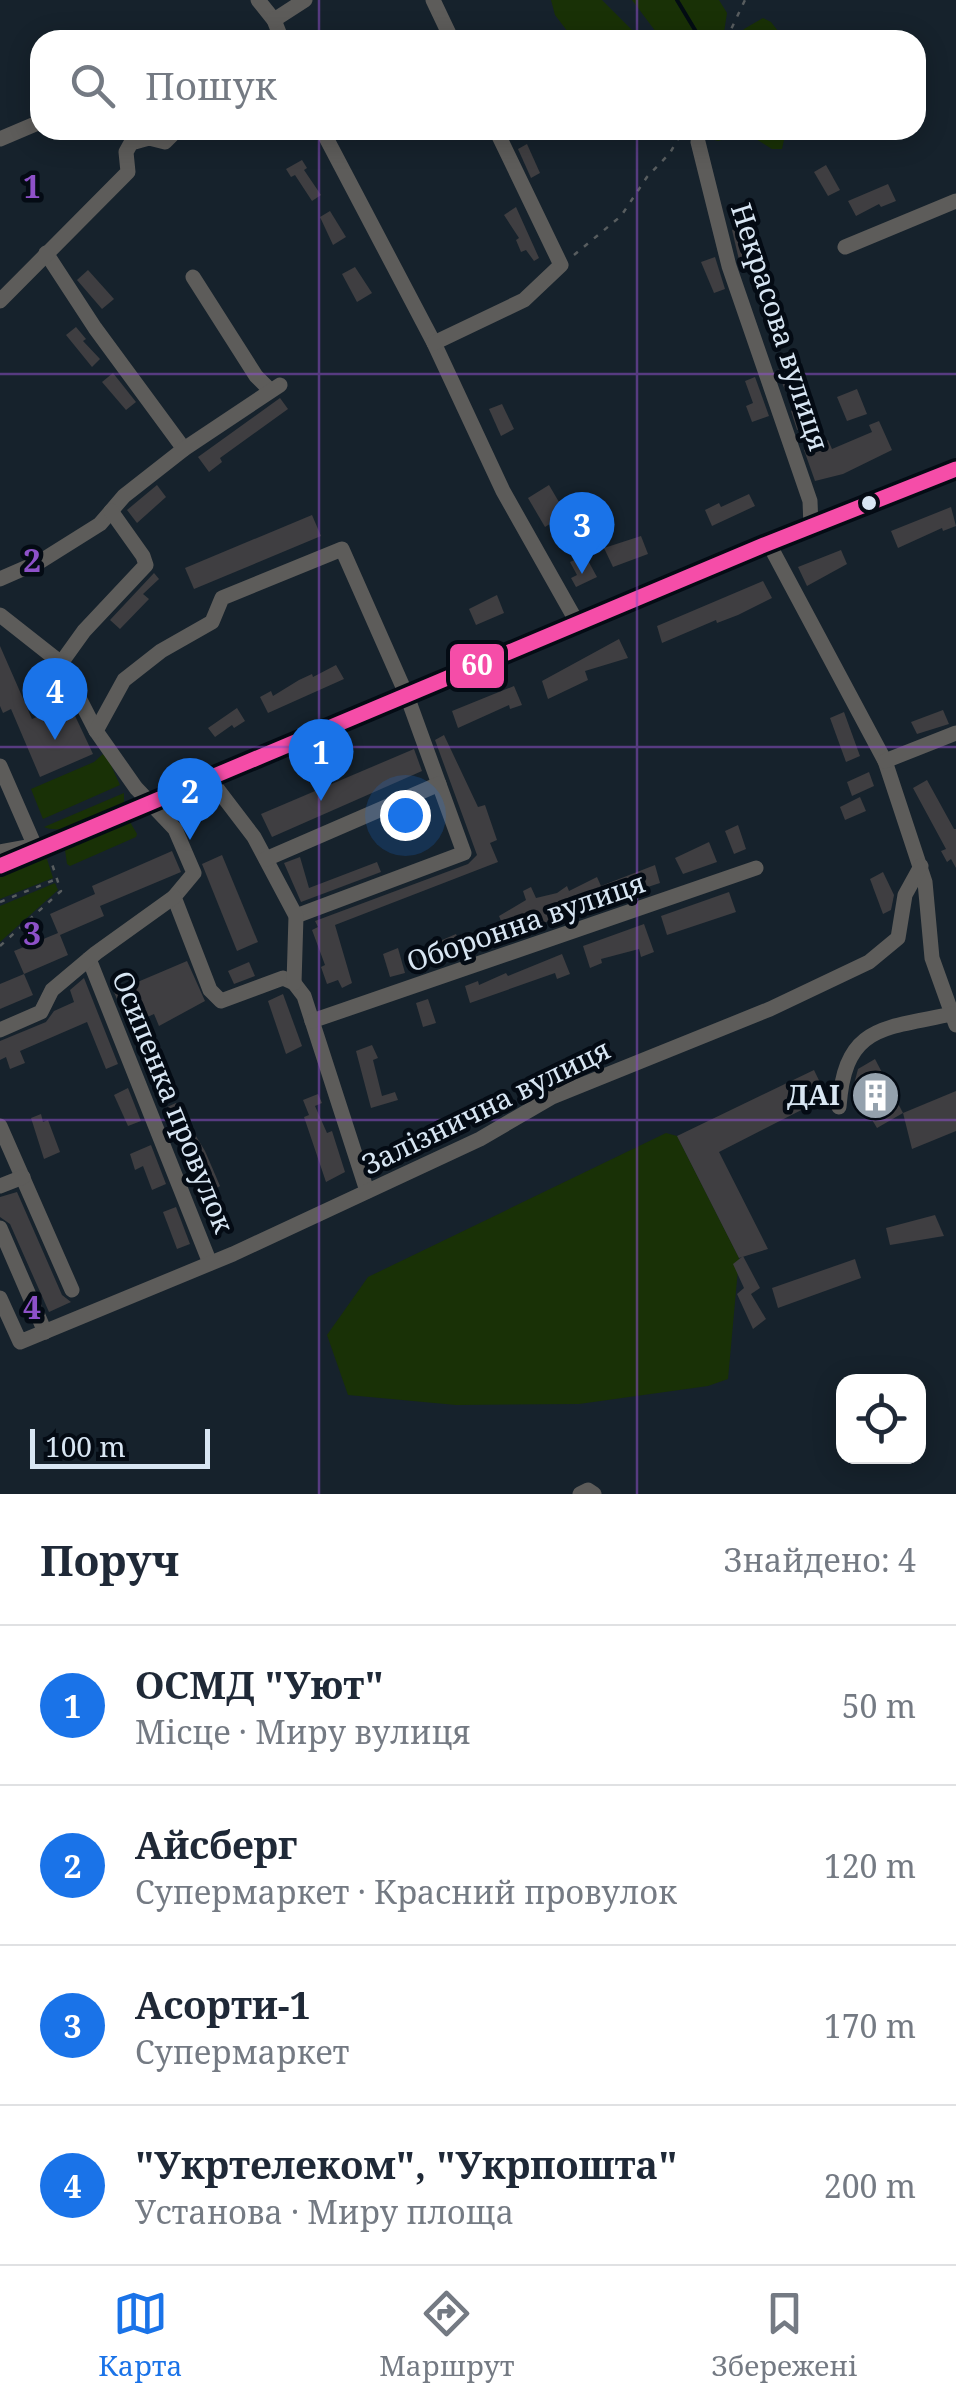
<!DOCTYPE html>
<html lang="uk">
<head>
<meta charset="utf-8">
<style>
  :root { --surface:#fff; --page:#f2f2f3; --text:#1f2937; --muted:#747a83; --line:#e0e1e3; --accent:#1a73e8 }
  body { margin:0; font-family:"Noto Serif",serif; background:var(--page); color:var(--text) }
  .controls { position:absolute; right:30px; bottom:30px; display:grid; overflow:hidden; border-radius:20px; box-shadow:0 5px 25px #0003 }
  .controls button { width:90px; height:90px; display:grid; place-items:center; padding:0; border:0; border-bottom:2px solid var(--line); background:var(--surface); color:var(--text); font:50px sans-serif }
  .scale { position:absolute; left:30px; bottom:25px; width:180px; box-sizing:border-box; padding-left:10px; border:5px solid #d8e6f3; border-top:0; font-size:28px; line-height:35px; white-space:nowrap; color:#d8e6f3; -webkit-text-stroke:8px #040b14; paint-order:stroke }
  .you { position:absolute; left:405px; top:815px; width:35px; height:35px; margin:-25px; border:8px solid #fff; border-radius:50%; background:#1a73e8; box-shadow:0 0 0 15px #1a73e833 }
  .badge { display:grid; place-items:center; width:65px; height:65px; border-radius:50%; background:var(--accent); color:#fff; font-size:32px; font-weight:700 }
  .pin { position:absolute; translate:-50% -82px; filter:drop-shadow(0 2px 5px #0008) }
  .pin::after { content:''; position:absolute; top:52px; width:35px; height:30px; background:inherit; clip-path:polygon(0 0,100% 0,50% 100%) }
  .list { margin:0; padding:0; list-style:none }
  h2 { display:flex; justify-content:space-between; align-items:center; height:130px; margin:0; padding:0 40px; font-size:42px }
  h2 small { font-size:32px; font-weight:400; color:var(--muted) }
  .list li { display:grid; grid-template-columns:65px 1fr auto; gap:30px; align-items:center; box-sizing:border-box; height:160px; padding:0 40px; border-top:2px solid var(--line) }
  .list b { display:block; font-size:38px; white-space:nowrap }
  .list p { margin:0; font-size:32px; white-space:nowrap; color:var(--muted) }
  .list em { font-size:32px; font-style:normal; color:var(--muted) }
  .icon { flex:none; width:55px; height:55px; fill:none; stroke:currentColor; stroke-width:2; stroke-linecap:round; stroke-linejoin:round }
  .map { position:relative; flex:none; width:956px; height:1494px; overflow:hidden }
  .search { position:absolute; background:var(--surface); box-shadow:0 5px 25px #0003; left:30px; right:30px; top:30px; height:110px; display:flex; align-items:center; gap:25px; box-sizing:border-box; padding:0 35px; border-radius:30px; color:var(--muted); font-size:38px }
  .sheet { height:770px; background:var(--surface) }
  nav { display:flex; justify-content:space-around; align-items:center; box-sizing:border-box; height:140px; border-top:2px solid var(--line); background:var(--surface); font-size:28px; color:var(--muted) }
  nav a { display:grid; justify-items:center; gap:5px }
  nav .on { color:var(--accent) }
  .map>svg:first-child { display:block }
  .green { fill:#193106 }
  .lines { fill:none; stroke-linecap:round; stroke-linejoin:round }
  .stream { stroke:#030c13; stroke-width:4 }
  .building { fill:#3f3e41 }
  .path { stroke:#585d5f; stroke-width:2.5; stroke-dasharray:5 8; stroke-linecap:butt }
  .minor { stroke:#5d5c5a; stroke-width:15 }
  .bus-1-casing { stroke:#040b14; stroke-width:22 }
  .bus-1 { stroke:#f54da8; stroke-width:15 }
  .grid { fill:none; stroke:#8e51c9; stroke-width:2.5; stroke-opacity:0.55 }
  .bus-dot { fill:#d8e6f3; stroke:#040b14; stroke-width:4 }
  .labels { text-anchor:middle; stroke-width:9; stroke-linejoin:round; paint-order:stroke }
  .street-label { font-size:28px; fill:#d8e6f3; stroke:#040b14 }
  .poi-label { font-size:28px; font-weight:bold; fill:#d8e6f3; stroke:#040b14; text-anchor:end }
  .grid-label { font-size:32px; text-anchor:middle; font-weight:bold; fill:#8e51c9; stroke:#040b14; stroke-width:9; stroke-linejoin:round; paint-order:stroke }
  .line-badge { stroke:#040b14; stroke-width:4 }
  .badge-label { font-size:28px; text-anchor:middle; font-weight:bold; fill:#fff }
</style>
</head>
<body>
<div class="map">
<svg width="956" height="1494" viewBox="0 0 956 1494">
  <rect width="100%" height="100%" fill="#16222c"/>
  <g class="green">
    <polygon points="551,0 602,0 642,40 574,40 555,15"/>
    <polygon points="632,0 719,0 727,13 723,39 693,36 695,40 662,40"/>
    <polygon points="763,18 771,22 785,40 736,40 744,29"/>
    <polygon points="702,130 782,130 785,135 782,149 772,149 746,133 718,141 707,138"/>
    <polygon points="103,754 110,763 120,785 43,819 31,789 94,762"/>
    <path d="M124 793V802C109 816 63 836 44 827Z"/>
    <polygon points="130,822 137,834 136,837 70,866 67,864 65,850"/>
    <polygon points="46,856 53,878 0,899 0,877"/>
    <polygon points="55,883 58,890 0,942 0,906"/>
    <polygon points="666,1133 677,1136 739,1258 728,1379 708,1386 579,1404 456,1405 348,1395 327,1335 368,1277"/>
  </g>
  <g class="lines">
    <polyline class="stream" points="677,0 701,40"/>
  </g>
  <g class="building">
    <polygon points="527,144 540,173 531,178 518,149"/>
    <polygon points="302,160 307,168 304,170 321,195 312,201 295,175 291,177 286,169"/>
    <polygon points="826,165 840,190 828,196 814,172"/>
    <polygon points="888,184 896,201 881,207 879,204 856,216 848,201"/>
    <polygon points="516,207 539,258 534,261 526,250 521,252 516,240 519,238 504,215"/>
    <polygon points="330,211 346,237 333,245 320,217"/>
    <polygon points="746,223 761,257 740,264 732,230"/>
    <polygon points="715,257 725,289 714,293 701,262"/>
    <polygon points="355,267 372,293 357,302 342,274"/>
    <polygon points="88,270 114,299 102,309 77,280"/>
    <polygon points="76,327 86,339 83,341 100,359 92,367 66,335"/>
    <polygon points="794,364 803,383 785,390 777,370"/>
    <polygon points="113,373 136,402 126,410 102,382"/>
    <polygon points="755,377 769,416 752,422 746,406 753,403 745,381"/>
    <polygon points="857,389 867,414 847,421 837,397"/>
    <polygon points="280,398 288,409 220,458 222,462 209,472 198,457"/>
    <polygon points="502,404 514,429 501,436 489,409"/>
    <polygon points="805,404 813,424 797,430 791,411"/>
    <polygon points="879,421 892,450 843,474 815,481 804,450 828,440 832,449 872,432 869,425"/>
    <polygon points="157,485 166,497 137,523 127,510"/>
    <polygon points="549,485 566,514 545,527 528,498"/>
    <polygon points="749,494 755,506 712,526 705,510 719,503 721,507"/>
    <polygon points="951,507 956,526 943,531 942,528 898,548 891,531"/>
    <polygon points="312,515 321,536 194,589 185,568"/>
    <polygon points="641,536 648,554 613,567 604,548"/>
    <polygon points="841,550 847,564 807,586 798,567"/>
    <polygon points="585,555 597,577 576,587 571,578 577,575 570,562"/>
    <polygon points="154,573 159,579 143,594 149,599 120,629 110,620"/>
    <polygon points="763,581 772,598 738,615 717,623 716,620 662,643 657,626"/>
    <polygon points="497,595 504,613 476,625 469,609"/>
    <polygon points="619,639 628,658 585,671 588,680 548,699 542,681"/>
    <polygon points="0,646 32,719 69,703 93,754 40,777 11,709 3,713 0,706"/>
    <polygon points="336,665 344,679 268,713 260,697 271,691 273,696 299,680 312,674 313,677"/>
    <polygon points="514,686 522,705 510,709 509,705 458,728 452,711"/>
    <polygon points="237,708 245,721 234,728 232,725 215,737 208,728"/>
    <polygon points="943,710 949,724 917,734 911,722"/>
    <polygon points="844,712 860,756 846,762 830,718"/>
    <polygon points="444,735 478,807 485,805 497,840 490,843 498,862 335,925 352,983 342,988 338,980 327,984 321,967 325,965 312,930 318,927 315,921 468,864 477,855 435,740"/>
    <polygon points="414,749 422,771 272,837 261,814"/>
    <polygon points="869,772 874,786 852,796 847,782"/>
    <polygon points="927,780 954,829 956,829 956,868 951,859 947,862 941,851 946,849 913,788"/>
    <polygon points="860,797 866,811 845,820 840,807"/>
    <polygon points="738,825 746,849 734,854 725,831"/>
    <polygon points="709,842 717,862 683,874 675,858"/>
    <polygon points="172,851 181,872 100,906 104,916 60,935 68,955 24,974 14,951 58,933 50,914 95,894 92,886"/>
    <polygon points="222,855 258,942 237,951 202,864"/>
    <polygon points="300,857 309,888 377,862 381,872 301,902 284,863"/>
    <polygon points="655,865 660,883 593,905 592,903 508,938 499,916 526,900 523,891 531,887 536,898 557,893 567,886 569,891 597,877 601,886"/>
    <polygon points="883,872 894,895 891,910 883,914 870,879"/>
    <polygon points="729,892 736,912 667,935 661,916"/>
    <polygon points="644,924 654,952 641,957 639,949 601,959 602,963 590,968 583,946"/>
    <polygon points="456,934 464,952 423,968 417,951"/>
    <polygon points="398,948 405,973 390,977 383,954"/>
    <polygon points="562,954 570,974 557,979 555,973 470,1003 465,986 478,981 479,985 506,973 508,976"/>
    <polygon points="187,961 205,1001 159,1026 154,1014 128,1026 114,992"/>
    <polygon points="249,962 255,976 234,984 228,971"/>
    <polygon points="24,974 33,995 0,1009 0,984"/>
    <polygon points="84,978 118,1064 106,1069 87,1022 20,1051 25,1063 10,1069 6,1057 0,1060 0,1041 46,1022 54,1011 74,1002 70,990"/>
    <polygon points="283,994 302,1046 286,1054 268,1001"/>
    <polygon points="428,999 436,1023 423,1027 416,1003"/>
    <polygon points="155,1037 159,1048 155,1050 162,1068 152,1073 139,1044"/>
    <polygon points="372,1045 378,1058 373,1060 382,1096 395,1092 398,1100 371,1108 356,1051"/>
    <polygon points="875,1059 903,1113 877,1128 853,1088 858,1069"/>
    <polygon points="814,1070 827,1097 719,1152 768,1249 739,1258 677,1136"/>
    <polygon points="128,1088 141,1121 128,1126 114,1095"/>
    <polygon points="956,1091 956,1131 912,1149 903,1113"/>
    <polygon points="318,1094 322,1103 315,1106 327,1133 332,1131 345,1172 326,1182 304,1117 309,1115 303,1100"/>
    <polygon points="176,1103 205,1151 220,1186 217,1188 224,1208 220,1210 227,1227 213,1234 165,1108"/>
    <polygon points="41,1114 43,1122 48,1120 60,1152 44,1159 31,1118"/>
    <polygon points="151,1145 166,1184 152,1190 143,1166 135,1170 130,1154"/>
    <polygon points="17,1192 62,1295 71,1302 49,1312 10,1224 0,1217 0,1197"/>
    <polygon points="176,1207 190,1244 177,1249 163,1212"/>
    <polygon points="935,1215 944,1236 890,1245 886,1228"/>
    <polygon points="743,1256 760,1288 751,1294 766,1319 753,1329 737,1294 744,1288 733,1264"/>
    <polygon points="855,1259 861,1278 778,1308 772,1288"/>
  </g>
  <g class="lines">
    <g class="path">
      <polyline points="726,40 745,0"/>
      <polyline points="574,255 621,216 647,177 670,153 683,130"/>
      <polyline points="305,761 319,789"/>
      <polyline points="0,902 54,880"/>
      <polyline points="0,946 61,891 51,861"/>
    </g>
    <g class="minor">
      <polyline points="258,0 274,20 282,40"/>
      <polyline points="433,0 452,40"/>
      <polyline points="274,20 305,0"/>
      <polyline points="322,130 434,343 503,491 578,624"/>
      <polyline points="0,139 40,122"/>
      <polyline points="698,142 729,266 810,501 811,527"/>
      <polyline points="845,247 956,201"/>
      <polyline points="46,253 95,328 184,449"/>
      <polyline points="193,277 256,376 270,390"/>
      <polyline points="0,301 128,172 126,152 131,143 149,138 165,142 177,130"/>
      <polyline points="434,343 524,300 561,265 496,130"/>
      <polyline points="769,544 885,761 925,882 932,958 956,1025"/>
      <polyline points="0,579 41,561 100,524 124,496 184,449 280,385"/>
      <polyline points="0,615 61,663 96,731 136,788 175,829 194,873 174,897 210,990 221,1001 283,978 294,983 304,996 367,1191"/>
      <polyline points="61,663 84,631 146,565 143,556 111,511"/>
      <polyline points="96,731 124,680 161,651 212,622 222,598 342,549 407,696 464,853 296,916"/>
      <polyline points="885,761 956,733"/>
      <polyline points="0,766 34,844"/>
      <polyline points="209,778 254,837 296,916 294,983"/>
      <polyline points="0,852 37,845"/>
      <polyline points="266,859 439,784"/>
      <polyline points="0,866 764,545 956,469"/>
      <polyline points="89,959 210,1263"/>
      <polyline points="312,1021 756,868"/>
      <polyline points="0,1030 41,1012 52,990 96,953 174,897"/>
      <path d="M839 1107C845 1025 882 1029 952 1014"/>
      <polyline points="0,1126 72,1290"/>
      <polyline points="0,1186 23,1177"/>
      <polyline points="0,1228 45,1332"/>
      <polyline points="0,1298 20,1342 233,1254 480,1139 552,1097 770,1009 869,962 898,938 905,895 921,866"/>
      <polyline points="580,1494 588,1490 594,1494"/>
    </g>
    <defs>
      <polyline id="bus-1" points="0,866 764,545 956,469"/>
    </defs>
    <use href="#bus-1" class="bus-1-casing"/>
    <use href="#bus-1" class="bus-1"/>
  </g>
  <path class="grid" d="M319 0V40M637 0V40M319 130V1494M637 130V1494M0 374H956M0 747H956M0 1120H956"/>
  <defs>
    <symbol id="building-disc" viewBox="-11 -11 22 22"><circle r="9.5" fill="#94a1ad" stroke="#040b14"/><path d="M-4-6H4V6H1V3H-1V6H-4ZM-2.5-4.3h1.7v1.8h-1.7ZM.8-4.3h1.7v1.8H.8ZM-2.5-1h1.7V.8h-1.7ZM.8-1h1.7V.8H.8Z" fill="#fff"/></symbol>
  </defs>
  <g fill-rule="evenodd">
    <use href="#building-disc" x="848" y="1068" width="55" height="55"/>
  </g>
  <circle class="bus-dot" cx="869" cy="503" r="9"/>
  <g class="labels">
    <g class="street-label">
      <text transform="translate(780 327) rotate(72)" y="10">Некрасова вулиця</text>
      <text transform="translate(526 922) rotate(-19)" y="10">Оборонна вулиця</text>
      <text transform="translate(173 1102) rotate(68)" y="10">Осипенка провулок</text>
      <text transform="translate(486 1107) rotate(-26)" y="10">Залізнична вулиця</text>
    </g>
    <g class="poi-label">
      <text x="840" y="1105">ДАІ</text>
    </g>
  </g>
  <g class="grid-label">
    <text x="32" y="198">1</text>
    <text x="32" y="572">2</text>
    <text x="32" y="945">3</text>
    <text x="32" y="1319">4</text>
  </g>
  <rect class="line-badge" x="448" y="642" width="58" height="48" rx="10" fill="#f54da8"/>
  <g class="badge-label">
    <text x="477" y="675">60</text>
  </g>
</svg>
<div class="controls">
<button><svg class="icon" aria-label="locate" viewBox="0 0 24 24"><circle cx="12" cy="12" r="6"/><path d="M12 2v4M12 18v4M2 12h4M18 12h4"/></svg></button>
</div>
<div class="scale">100 m</div>
<div class="you"></div>
<div class="pin badge" style="left:321px;top:801px">1</div>
<div class="pin badge" style="left:190px;top:840px">2</div>
<div class="pin badge" style="left:582px;top:574px">3</div>
<div class="pin badge" style="left:55px;top:740px">4</div>
<div class="search"><svg class="icon" aria-label="search" viewBox="0 0 24 24"><circle cx="10" cy="10" r="6"/><path d="M15 15l6 6"/></svg>Пошук</div>
</div>
<section class="sheet">
<h2>Поруч<small>Знайдено: 4</small></h2>
<ul class="list">
<li><span class="badge">1</span><div><b>ОСМД &quot;Уют&quot;</b><p>Місце · Миру вулиця</p></div><em>50 m</em></li>
<li><span class="badge">2</span><div><b>Айсберг</b><p>Супермаркет · Красний провулок</p></div><em>120 m</em></li>
<li><span class="badge">3</span><div><b>Асорти-1</b><p>Супермаркет</p></div><em>170 m</em></li>
<li><span class="badge">4</span><div><b>&quot;Укртелеком&quot;, &quot;Укрпошта&quot;</b><p>Установа · Миру площа</p></div><em>200 m</em></li>
</ul>
</section>
<nav>
<a class="on"><svg class="icon" aria-label="map" viewBox="0 0 24 24"><path d="M3 6l6-2 6 2 6-2v14l-6 2-6-2-6 2zM9 4v14M15 6v14"/></svg>Карта</a>
<a><svg class="icon" aria-label="directions" viewBox="0 0 24 24"><path d="M12 3l9 9-9 9-9-9zM9 14v-3h6M13 9l2 2-2 2"/></svg>Маршрут</a>
<a><svg class="icon" aria-label="saved" viewBox="0 0 24 24"><path d="M7 4h10v16l-5-4-5 4z"/></svg>Збережені</a>
</nav>
</body>
</html>
